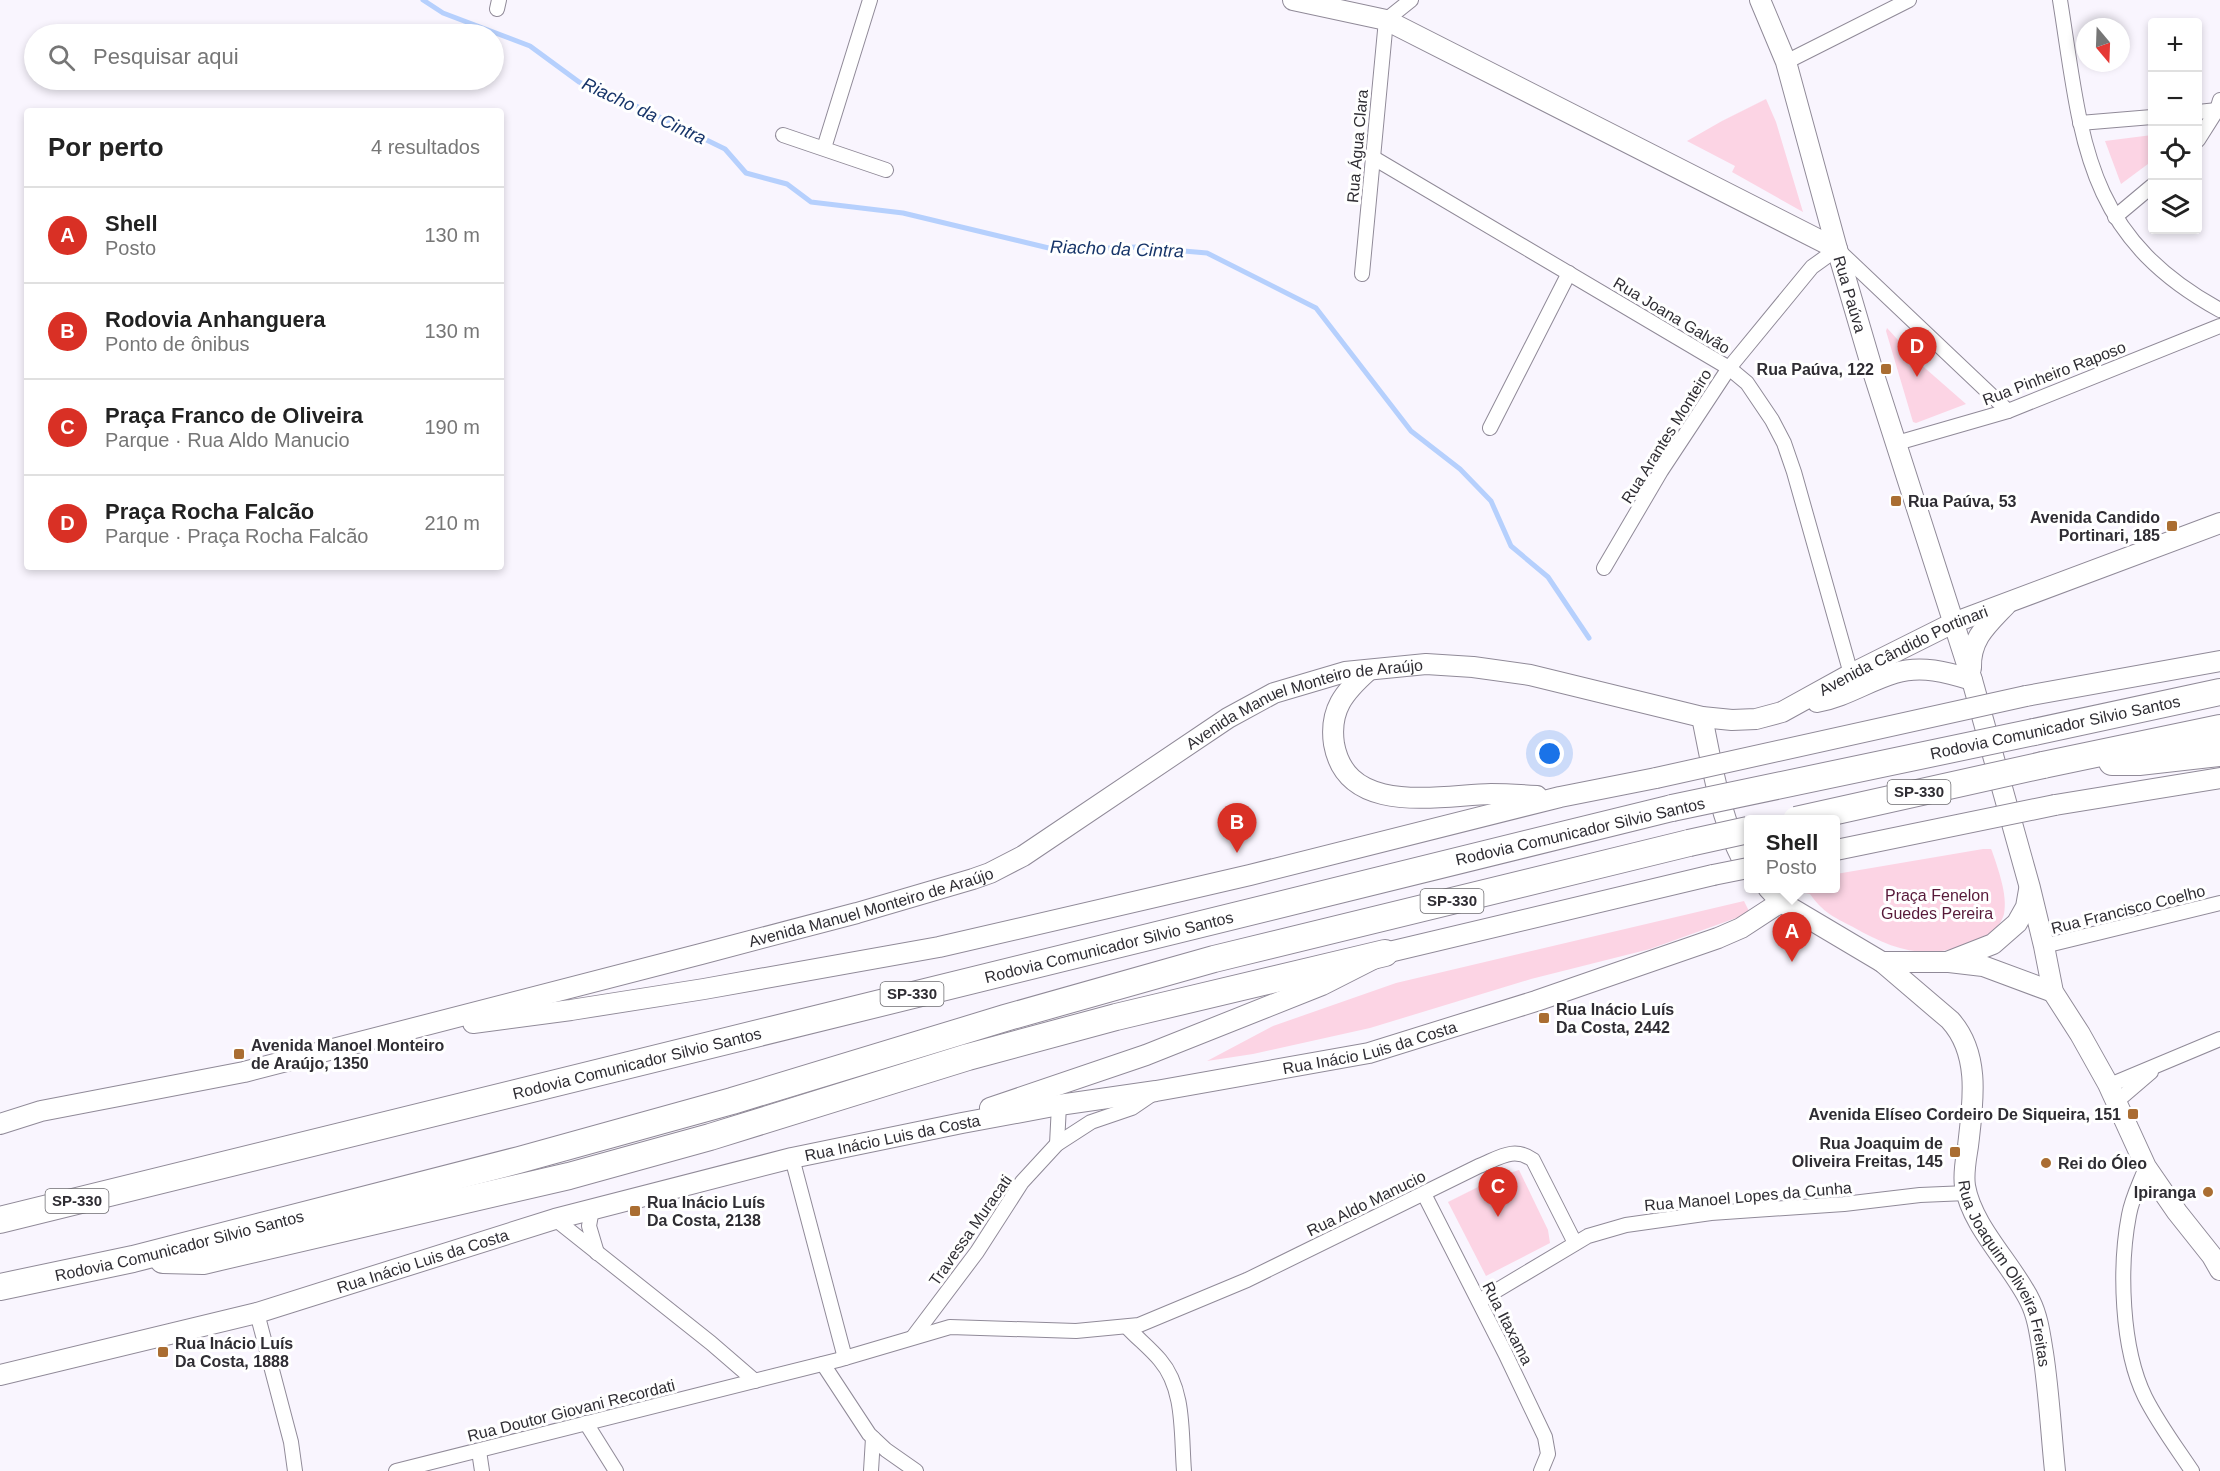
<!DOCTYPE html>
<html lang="pt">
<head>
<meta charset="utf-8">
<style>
  :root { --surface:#fff; --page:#f6f6f6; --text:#222; --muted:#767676; --line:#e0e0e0; --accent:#d93025 }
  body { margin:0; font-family:Helvetica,sans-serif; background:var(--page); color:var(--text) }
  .controls { position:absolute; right:18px; top:18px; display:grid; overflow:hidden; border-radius:6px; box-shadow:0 3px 9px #0003 }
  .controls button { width:54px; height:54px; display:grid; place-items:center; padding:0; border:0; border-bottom:2px solid var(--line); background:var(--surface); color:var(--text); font:30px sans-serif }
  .compass { position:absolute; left:2076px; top:18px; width:54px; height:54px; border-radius:50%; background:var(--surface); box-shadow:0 3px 9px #0003; rotate:161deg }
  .you { position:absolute; left:1550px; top:754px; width:21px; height:21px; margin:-15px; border:4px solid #fff; border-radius:50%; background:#1a73e8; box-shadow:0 0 0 9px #1a73e833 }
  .badge { display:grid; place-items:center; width:39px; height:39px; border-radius:50%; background:var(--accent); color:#fff; font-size:20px; font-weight:700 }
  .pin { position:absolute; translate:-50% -50px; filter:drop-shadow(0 2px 3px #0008) }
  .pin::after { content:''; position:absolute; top:32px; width:21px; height:18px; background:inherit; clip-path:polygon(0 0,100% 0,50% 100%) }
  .popup { position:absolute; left:1744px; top:815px; width:96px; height:78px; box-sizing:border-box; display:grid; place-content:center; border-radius:6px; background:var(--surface); filter:drop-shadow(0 2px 4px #0005); font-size:20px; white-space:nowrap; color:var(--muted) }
  .popup b { font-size:22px; color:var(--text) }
  .popup::after { content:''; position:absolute; left:50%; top:100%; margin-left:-12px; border:12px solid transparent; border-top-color:var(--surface) }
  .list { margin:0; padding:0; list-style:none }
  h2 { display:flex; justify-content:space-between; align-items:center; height:78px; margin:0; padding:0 24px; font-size:26px }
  h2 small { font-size:20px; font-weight:400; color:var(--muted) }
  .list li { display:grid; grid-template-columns:39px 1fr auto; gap:18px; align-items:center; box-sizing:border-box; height:96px; padding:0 24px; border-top:2px solid var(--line) }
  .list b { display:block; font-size:22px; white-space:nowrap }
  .list p { margin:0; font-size:20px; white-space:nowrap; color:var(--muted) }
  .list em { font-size:20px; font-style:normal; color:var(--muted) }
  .icon { flex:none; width:33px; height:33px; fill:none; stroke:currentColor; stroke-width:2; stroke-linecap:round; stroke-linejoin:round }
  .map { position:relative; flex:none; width:2220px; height:1471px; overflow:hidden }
  .search { position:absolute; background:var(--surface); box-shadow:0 3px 9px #0003; left:24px; top:24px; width:480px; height:66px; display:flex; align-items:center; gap:15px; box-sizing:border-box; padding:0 21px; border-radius:33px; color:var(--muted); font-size:22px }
  .panel { position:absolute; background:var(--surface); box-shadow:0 3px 9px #0003; left:24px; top:108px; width:480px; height:462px; border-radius:6px }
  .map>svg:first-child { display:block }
  .green { fill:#fcd4e4 }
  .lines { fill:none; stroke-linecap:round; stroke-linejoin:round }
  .stream { stroke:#b6d0fd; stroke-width:5 }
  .street-casing { stroke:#908a98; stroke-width:16 }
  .secondary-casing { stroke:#908a98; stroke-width:22 }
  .highway-casing { stroke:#908a98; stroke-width:28 }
  .street { stroke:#fff; stroke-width:14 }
  .secondary { stroke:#fff; stroke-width:20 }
  .highway { stroke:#fff; stroke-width:26 }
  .secondary-bridge-casing { stroke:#908a98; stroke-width:22; stroke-linecap:butt }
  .highway-bridge-casing { stroke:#908a98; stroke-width:28; stroke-linecap:butt }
  .secondary-bridge { stroke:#fff; stroke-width:20 }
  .highway-bridge { stroke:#fff; stroke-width:26 }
  .poi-dot { fill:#aa6d32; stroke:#fff; stroke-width:2 }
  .labels { text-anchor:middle; stroke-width:6; stroke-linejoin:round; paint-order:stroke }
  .shield { fill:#fff; stroke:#6d6c70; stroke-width:1.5 }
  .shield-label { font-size:15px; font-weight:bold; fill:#2f2d33 }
  .street-label { font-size:16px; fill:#2f2d33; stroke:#fff }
  .poi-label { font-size:16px; font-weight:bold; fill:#2f2d33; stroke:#fff; text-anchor:start }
  .park-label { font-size:16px; fill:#571939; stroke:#fff }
  .water-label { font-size:18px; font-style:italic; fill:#173569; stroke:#fff }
</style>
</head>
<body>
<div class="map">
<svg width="2220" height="1471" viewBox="0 0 2220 1471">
  <rect width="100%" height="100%" fill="#f9f5fe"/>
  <g class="green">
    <polygon points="1766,99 1776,122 1803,212 1732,172 1735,166 1687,141 1722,121"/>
    <polygon points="2152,135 2152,161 2121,184 2105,141"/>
    <polygon points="1887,328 1918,362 1966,404 1916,423 1913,422 1886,331"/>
    <path d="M1983 849H1991L1992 851C1998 869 2008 895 2004 914 2000 929 1985 938 1971 943 1925 961 1894 950 1853 927 1832 916 1824 913 1810 894L1795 891V889L1836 888V874Z"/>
    <polygon points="1744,901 1750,913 1650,949 1531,979 1370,1028 1253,1054 1207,1061 1273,1026 1396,983"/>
    <polygon points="1519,1170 1548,1230 1550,1243 1486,1276 1448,1202 1500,1176"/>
  </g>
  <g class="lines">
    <polyline class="stream" points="423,0 443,13 530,46 579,82 643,109 725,149 746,173 787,184 811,202 903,213 1057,250 1137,247 1207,253 1316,308 1411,431 1460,469 1491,501 1511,546 1548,577 1589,638"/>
    <defs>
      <g id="street">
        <path d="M2060 0C2082 138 2083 235 2220 310"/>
        <polyline points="497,9 499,0"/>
        <polyline points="1786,62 1909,0"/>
        <polyline points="2198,112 2217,110"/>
        <polyline points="2080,123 2152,117"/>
        <polyline points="783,135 886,170"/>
        <polyline points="2198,140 2217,110 2220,100"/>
        <polyline points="824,148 870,0"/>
        <polyline points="1372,157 1729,368 1747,383 1772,420 1784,443 1794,472 1851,674"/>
        <polyline points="2115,217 2152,186"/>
        <polyline points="1362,274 1386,20 1411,0"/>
        <polyline points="1490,428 1569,273"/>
        <polyline points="1897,443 2008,411 2220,326"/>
        <polyline points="1604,568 1661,471 1729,368 1812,267 1837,249 2008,411"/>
        <polyline points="2044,946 2220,903"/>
        <polyline points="2108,1084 2110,1085 2220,1039"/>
        <polyline points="2116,1102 2151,1072"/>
        <polyline points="1057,1144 1059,1105"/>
        <polyline points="792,1158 845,1358"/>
        <path d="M2146 1167C2140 1183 2132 1198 2129 1215 2119 1267 2121 1348 2145 1397 2158 1423 2176 1447 2192 1471"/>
        <polyline points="1424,1194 1505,1353 1545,1437 1548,1454 1541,1471"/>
        <polyline points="592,1209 589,1226 597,1253"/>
        <polyline points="555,1219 711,1343 755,1381"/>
        <polyline points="1479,1301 1588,1236 1626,1225 1711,1213 1844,1204 1920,1195 1967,1193"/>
        <polyline points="257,1313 291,1442 295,1471"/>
        <path d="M1127 1327C1137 1338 1150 1348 1160 1360 1185 1389 1181 1434 1184 1471"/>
        <polyline points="913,1337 977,1252 1022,1182 1057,1144 1091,1122 1132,1108 1154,1093"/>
        <polyline points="823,1364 869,1434 886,1450 916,1471"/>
        <polyline points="586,1423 616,1471"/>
        <polyline points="479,1451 482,1471"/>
        <path d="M396 1471 838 1360 950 1327 1076 1331 1139 1325 1247 1280 1479 1166C1499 1158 1514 1146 1533 1160L1575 1243"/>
        <polyline points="871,1471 873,1438"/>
      </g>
      <g id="secondary">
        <polyline points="1293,0 1386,20 1837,249"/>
        <path id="s1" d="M1760 0 1786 62 1837 249 1874 375 1972 680 2030 888 2044 946 2053 992 2080 1034 2108 1084 2146 1167 2177 1212 2212 1256 2220 1270"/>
        <path d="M1971 668C1970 639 1987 625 2006 605"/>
        <path d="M1369 670C1344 692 1329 710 1334 744 1347 817 1440 795 1491 794 1506 794 1522 795 1537 796"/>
        <polyline points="2026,696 2220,661"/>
        <path d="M1817 702C1845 697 1868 681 1895 673 1921 665 1947 672 1972 680"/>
        <path d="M1702 717C1712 766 1721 825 1748 869"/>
        <polyline points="2055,805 2220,778"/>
        <path id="s2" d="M1768 888 1781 902 1882 962 1950 1020C1981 1054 1973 1103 1968 1146 1966 1159 1963 1173 1965 1186 1972 1227 2012 1264 2030 1301 2038 1317 2040 1335 2043 1353 2049 1392 2051 1432 2055 1471"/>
        <polyline points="1882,962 1947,962 1993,944 2017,923 2026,907 2029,890"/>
        <polyline points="1949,962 1983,966 2053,992"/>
        <polyline points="473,1023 571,1010 704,989 939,947 1250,875 1560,797 1656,778"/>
        <polyline points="990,1108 1146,1055 1322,985 1385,953 1713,875"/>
        <path id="s3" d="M0 1124 41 1111 244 1072 701 954 857 913 973 879 990 873 1023 856 1228 718 1274 693 1345 672 1426 664 1473 667 1530 675 1702 717 1732 720 1756 719 1782 712 1851 674 1953 623 2220 523"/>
        <path id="s4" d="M0 1375 257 1313 555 1219 792 1158 962 1123 1059 1105 1156 1091 1369 1053 1536 1001 1718 938 1741 928 1781 902"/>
      </g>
      <g id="highway">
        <polyline points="2034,732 2220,692"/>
        <polyline points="2112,762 2139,762 2220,753"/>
        <polyline points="2043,765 2220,728"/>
        <path id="s5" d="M0 1220 1672 808"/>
        <polyline points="163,1260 203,1261 569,1176 710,1137 968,1057 1116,1017 1385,953"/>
        <path id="s6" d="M0 1287 133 1259 519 1160 732 1101 1005 1018 1214 959 1689 843"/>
      </g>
    </defs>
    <use href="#street" class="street-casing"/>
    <use href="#secondary" class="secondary-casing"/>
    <use href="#highway" class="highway-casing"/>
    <use href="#street" class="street"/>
    <use href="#secondary" class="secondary"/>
    <use href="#highway" class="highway"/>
    <defs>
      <g id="secondary-bridge">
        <polyline points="1656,778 2026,696"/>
        <polyline points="1836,850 2055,805"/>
        <polyline points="1713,875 1748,868"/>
      </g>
      <g id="highway-bridge">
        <polyline points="1672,808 2034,732"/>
        <polyline points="1796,820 2043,765"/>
        <polyline points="1689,843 1748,830"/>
      </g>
    </defs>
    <use href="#secondary-bridge" class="secondary-bridge-casing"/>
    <use href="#highway-bridge" class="highway-bridge-casing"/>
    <use href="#secondary-bridge" class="secondary-bridge"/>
    <use href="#highway-bridge" class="highway-bridge"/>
  </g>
  <g class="poi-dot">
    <rect x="1880" y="363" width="12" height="12" rx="3"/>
    <rect x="1890" y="495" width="12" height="12" rx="3"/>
    <rect x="2166" y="520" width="12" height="12" rx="3"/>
    <rect x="1538" y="1012" width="12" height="12" rx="3"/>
    <rect x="233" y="1048" width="12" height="12" rx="3"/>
    <rect x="2127" y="1108" width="12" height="12" rx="3"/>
    <rect x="1949" y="1146" width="12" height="12" rx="3"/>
    <circle cx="2046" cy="1163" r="6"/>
    <circle cx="2208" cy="1192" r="6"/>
    <rect x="629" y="1205" width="12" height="12" rx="3"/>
    <rect x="157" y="1346" width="12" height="12" rx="3"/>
  </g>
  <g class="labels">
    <g class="shield">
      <rect x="1887.5" y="780" width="63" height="24" rx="4.5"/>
      <rect x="1420.5" y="889" width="63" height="24" rx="4.5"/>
      <rect x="880.5" y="982" width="63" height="24" rx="4.5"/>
      <rect x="45.5" y="1189" width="63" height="24" rx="4.5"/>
    </g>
    <g class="shield-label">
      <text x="1919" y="797">SP-330</text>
      <text x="1452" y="906">SP-330</text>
      <text x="912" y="999">SP-330</text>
      <text x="77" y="1206">SP-330</text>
    </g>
    <g class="street-label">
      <text transform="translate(1357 146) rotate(-85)" y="6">Rua Água Clara</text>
      <text dy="6" stroke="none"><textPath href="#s1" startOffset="308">Rua Paúva</textPath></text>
      <text transform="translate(1672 315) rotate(31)" y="6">Rua Joana Galvão</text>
      <text transform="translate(2054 373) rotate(-21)" y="6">Rua Pinheiro Raposo</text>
      <text transform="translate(1666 436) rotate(-58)" y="6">Rua Arantes Monteiro</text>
      <text dy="6" stroke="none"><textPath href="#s3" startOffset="2013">Avenida Cândido Portinari</textPath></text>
      <text dy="6" stroke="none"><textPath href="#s3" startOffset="1384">Avenida Manuel Monteiro de Araújo</textPath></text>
      <text transform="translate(2055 727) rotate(-12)" y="6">Rodovia Comunicador Silvio Santos</text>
      <text transform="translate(1580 831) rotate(-13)" y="6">Rodovia Comunicador Silvio Santos</text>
      <text dy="6" stroke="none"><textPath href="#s3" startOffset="898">Avenida Manuel Monteiro de Araújo</textPath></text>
      <text transform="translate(2128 909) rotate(-14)" y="6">Rua Francisco Coelho</text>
      <text dy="6" stroke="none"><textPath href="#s5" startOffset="1142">Rodovia Comunicador Silvio Santos</textPath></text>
      <text dy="6" stroke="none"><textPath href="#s4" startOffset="1410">Rua Inácio Luis da Costa</textPath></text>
      <text dy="6" stroke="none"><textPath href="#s5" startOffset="656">Rodovia Comunicador Silvio Santos</textPath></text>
      <text dy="6" stroke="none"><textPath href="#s4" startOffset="924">Rua Inácio Luis da Costa</textPath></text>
      <text transform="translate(1748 1196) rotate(-5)" y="6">Rua Manoel Lopes da Cunha</text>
      <text transform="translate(1366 1203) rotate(-26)" y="6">Rua Aldo Manucio</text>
      <text transform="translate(970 1230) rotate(-55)" y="6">Travessa Muracati</text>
      <text dy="6" stroke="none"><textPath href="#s6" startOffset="184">Rodovia Comunicador Silvio Santos</textPath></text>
      <text dy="6" stroke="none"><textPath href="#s4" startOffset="438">Rua Inácio Luis da Costa</textPath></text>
      <text dy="6" stroke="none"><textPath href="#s2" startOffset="495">Rua Joaquim Oliveira Freitas</textPath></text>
      <text transform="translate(1508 1323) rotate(63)" y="6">Rua Itaxama</text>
      <text transform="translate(571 1410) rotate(-14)" y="6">Rua Doutor Giovani Recordati</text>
    </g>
    <g class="poi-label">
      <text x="1874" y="375" text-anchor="end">Rua Paúva, 122</text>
      <text x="1908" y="507">Rua Paúva, 53</text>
      <text x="2160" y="523" text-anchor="end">Avenida Candido<tspan x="2160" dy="18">Portinari, 185</tspan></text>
      <text x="1556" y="1015">Rua Inácio Luís<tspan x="1556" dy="18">Da Costa, 2442</tspan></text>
      <text x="251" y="1051">Avenida Manoel Monteiro<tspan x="251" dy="18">de Araújo, 1350</tspan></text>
      <text x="2121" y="1120" text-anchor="end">Avenida Elíseo Cordeiro De Siqueira, 151</text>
      <text x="1943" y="1149" text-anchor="end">Rua Joaquim de<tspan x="1943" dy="18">Oliveira Freitas, 145</tspan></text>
      <text x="2058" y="1169">Rei do Óleo</text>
      <text x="2196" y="1198" text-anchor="end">Ipiranga</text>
      <text x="647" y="1208">Rua Inácio Luís<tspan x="647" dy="18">Da Costa, 2138</tspan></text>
      <text x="175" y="1349">Rua Inácio Luís<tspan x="175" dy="18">Da Costa, 1888</tspan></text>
    </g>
    <g class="park-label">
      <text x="1937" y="901">Praça Fenelon<tspan x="1937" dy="18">Guedes Pereira</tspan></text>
    </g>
    <g class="water-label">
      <text transform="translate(644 111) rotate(25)" y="6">Riacho da Cintra</text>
      <text transform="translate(1117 249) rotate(2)" y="6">Riacho da Cintra</text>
    </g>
  </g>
</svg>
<div class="controls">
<button>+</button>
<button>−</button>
<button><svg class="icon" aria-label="locate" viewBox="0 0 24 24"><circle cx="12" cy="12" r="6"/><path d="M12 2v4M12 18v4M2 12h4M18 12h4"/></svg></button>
<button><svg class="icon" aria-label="layers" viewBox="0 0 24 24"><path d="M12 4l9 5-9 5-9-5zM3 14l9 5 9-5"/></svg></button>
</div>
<svg class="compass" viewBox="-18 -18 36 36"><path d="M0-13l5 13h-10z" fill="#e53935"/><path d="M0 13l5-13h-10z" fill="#767676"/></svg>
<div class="you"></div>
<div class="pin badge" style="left:1792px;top:962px">A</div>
<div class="popup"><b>Shell</b>Posto</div>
<div class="pin badge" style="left:1237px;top:853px">B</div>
<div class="pin badge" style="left:1498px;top:1217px">C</div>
<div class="pin badge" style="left:1917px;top:377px">D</div>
<div class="search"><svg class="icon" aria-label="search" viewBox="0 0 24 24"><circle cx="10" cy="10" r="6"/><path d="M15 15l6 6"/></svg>Pesquisar aqui</div>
<section class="panel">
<h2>Por perto<small>4 resultados</small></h2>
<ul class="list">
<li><span class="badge">A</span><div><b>Shell</b><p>Posto</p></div><em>130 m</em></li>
<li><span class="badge">B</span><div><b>Rodovia Anhanguera</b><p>Ponto de ônibus</p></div><em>130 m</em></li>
<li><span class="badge">C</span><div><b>Praça Franco de Oliveira</b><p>Parque · Rua Aldo Manucio</p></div><em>190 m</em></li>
<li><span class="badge">D</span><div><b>Praça Rocha Falcão</b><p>Parque · Praça Rocha Falcão</p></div><em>210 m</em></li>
</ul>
</section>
</div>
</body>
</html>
